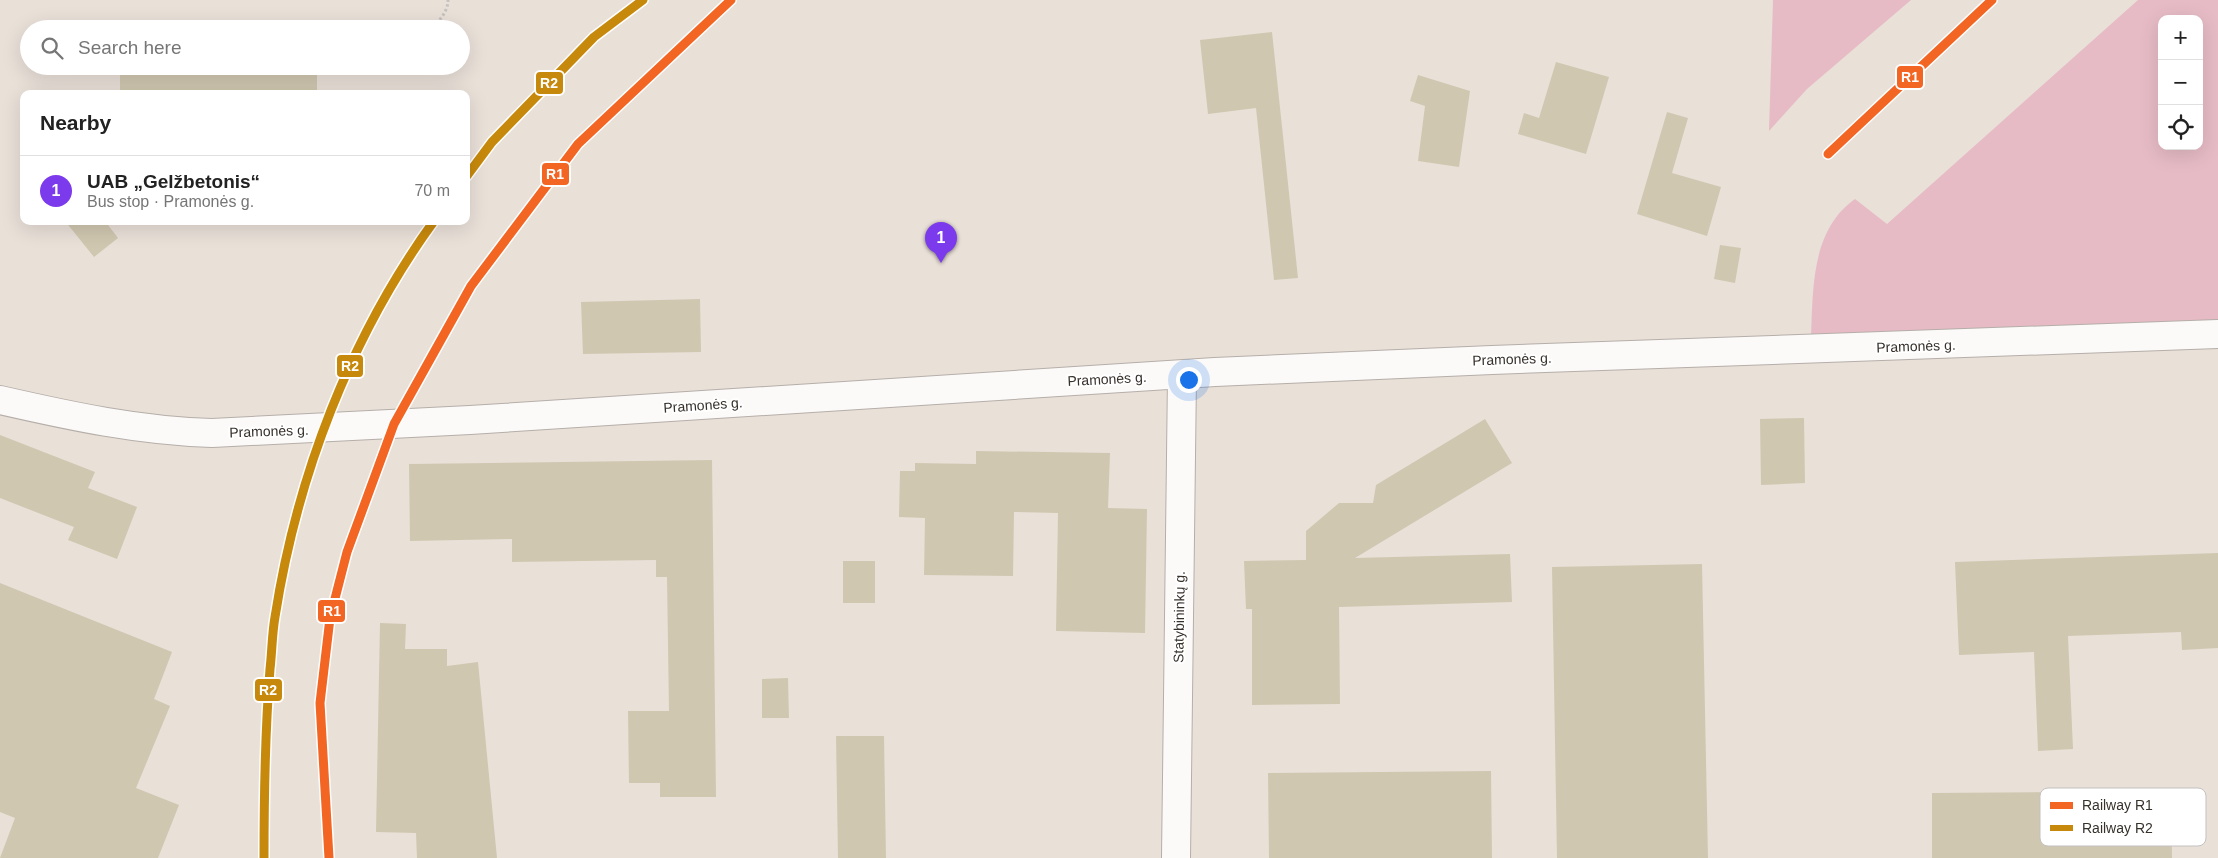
<!DOCTYPE html>
<html lang="en">
<head>
<meta charset="utf-8">
<style>
  :root { --surface:#fff; --page:#f2f2f2; --text:#222; --muted:#767676; --line:#e0e0e0; --accent:#7c3aed }
  body { margin:0; font-family:Arial,sans-serif; background:var(--page); color:var(--text) }
  .controls { position:absolute; right:15px; top:15px; display:grid; overflow:hidden; border-radius:10px; box-shadow:0 5px 20px #0002 }
  .controls button { width:45px; height:45px; display:grid; place-items:center; padding:0; border:0; border-bottom:1px solid var(--line); background:var(--surface); color:var(--text); font:25px sans-serif }
  .you { position:absolute; left:1188px; top:379px; width:18px; height:18px; margin:-12px; border:4px solid #fff; border-radius:50%; background:#1a73e8; box-shadow:0 0 0 8px #1a73e833 }
  .badge { display:grid; place-items:center; width:32px; height:32px; border-radius:50%; background:var(--accent); color:#fff; font-size:16px; font-weight:700 }
  .pin { position:absolute; translate:-50% -41px; filter:drop-shadow(0 1px 2px #0008) }
  .pin::after { content:''; position:absolute; top:26px; width:18px; height:15px; background:inherit; clip-path:polygon(0 0,100% 0,50% 100%) }
  .list { margin:0; padding:0; list-style:none }
  h2 { display:flex; justify-content:space-between; align-items:center; height:65px; margin:0; padding:0 20px; font-size:21px }
  h2 small { font-size:16px; font-weight:400; color:var(--muted) }
  .list li { display:grid; grid-template-columns:32px 1fr auto; gap:15px; align-items:center; box-sizing:border-box; height:70px; padding:0 20px; border-top:1px solid var(--line) }
  .list b { display:block; font-size:19px; white-space:nowrap }
  .list p { margin:0; font-size:16px; white-space:nowrap; color:var(--muted) }
  .list em { font-size:16px; font-style:normal; color:var(--muted) }
  .icon { flex:none; width:28px; height:28px; fill:none; stroke:currentColor; stroke-width:2; stroke-linecap:round; stroke-linejoin:round }
  .map { position:relative; flex:none; width:2218px; height:858px; overflow:hidden }
  .search { position:absolute; background:var(--surface); box-shadow:0 5px 20px #0002; left:20px; top:20px; width:450px; height:55px; display:flex; align-items:center; gap:12px; box-sizing:border-box; padding:0 18px; border-radius:28px; color:var(--muted); font-size:19px }
  .panel { position:absolute; background:var(--surface); box-shadow:0 5px 20px #0002; left:20px; top:90px; width:450px; height:135px; border-radius:10px }
  .map>svg:first-child { display:block }
  .green { fill:#e6bbc5; fill-rule:evenodd }
  .building { fill:#d0c7b0 }
  .lines { fill:none; stroke-linecap:round; stroke-linejoin:round }
  .street-casing { stroke:#b5aea9; stroke-width:30 }
  .path { stroke:#c5c1bf; stroke-width:3; stroke-dasharray:2.5 2.5; stroke-linecap:butt }
  .street { stroke:#fcfaf9; stroke-width:28 }
  .rail-1-casing { stroke:#fff; stroke-width:12 }
  .rail-2-casing { stroke:#fff; stroke-width:12 }
  .rail-1 { stroke:#f26522; stroke-width:9 }
  .rail-2 { stroke:#c7890b; stroke-width:9 }
  .labels { text-anchor:middle; stroke-width:4; stroke-linejoin:round; paint-order:stroke }
  .street-label { font-size:14px; fill:#37312c; stroke:#fff }
  .key { fill:#fff; stroke:#c3c1c0; stroke-width:1 }
  .key-label { font-size:14px; fill:#37312c }
  .line-badge { stroke:#fff; stroke-width:2 }
  .badge-label { font-size:14px; text-anchor:middle; font-weight:bold; fill:#fff }
</style>
</head>
<body>
<div class="map">
<svg width="2218" height="858" viewBox="0 0 2218 858">
  <rect width="100%" height="100%" fill="#e9e0d8"/>
  <g class="green">
    <polygon points="1773,0 1911,0 1807,89 1769,131"/>
    <path d="M2138 0H2218V321L1811 337C1813 289 1811 230 1855 199L1887 224ZM2162 19H2199V146H2162Z"/>
  </g>
  <g class="building">
    <polygon points="1272,32 1298,278 1274,280 1256,108 1208,114 1200,40"/>
    <polygon points="1556,62 1609,77 1586,154 1518,134 1524,113 1539,118"/>
    <rect x="120" y="66" width="197" height="28"/>
    <polygon points="1418,75 1470,91 1459,167 1418,161 1425,106 1410,101"/>
    <polygon points="1667,112 1688,118 1672,173 1721,187 1707,236 1637,214"/>
    <polygon points="65,221 105,221 118,238 94,257"/>
    <polygon points="1720,245 1741,248 1735,283 1714,279"/>
    <polygon points="700,299 701,352 583,354 581,302"/>
    <polygon points="1804,418 1805,483 1761,485 1760,419"/>
    <polygon points="1485,419 1512,463 1355,558 1510,554 1512,602 1339,607 1340,704 1252,705 1252,609 1246,609 1244,561 1306,560 1306,531 1339,503 1373,503 1376,485"/>
    <polygon points="0,435 95,472 88,488 137,507 117,559 68,540 74,527 0,498"/>
    <polygon points="976,451 1110,453 1108,508 1147,509 1145,633 1056,631 1058,513 1014,512 1013,576 924,575 925,518 899,517 900,471 915,471 915,463 976,464"/>
    <polygon points="712,460 716,797 660,797 660,783 629,783 628,711 669,711 667,577 656,577 656,560 512,562 512,539 410,541 409,464"/>
    <polygon points="2218,553 2218,648 2182,650 2181,632 2068,636 2073,749 2038,751 2034,652 1959,655 1955,562"/>
    <rect x="843" y="561" width="32" height="42"/>
    <polygon points="1702,564 1708,858 1557,858 1552,567"/>
    <polygon points="0,583 172,652 154,699 170,706 136,788 179,805 158,858 0,858 15,818 0,812"/>
    <polygon points="380,623 406,624 405,649 447,649 447,666 478,662 497,858 417,858 416,833 376,832"/>
    <polygon points="788,678 789,718 762,718 762,679"/>
    <polygon points="836,736 884,736 886,858 838,858"/>
    <polygon points="1491,771 1492,858 1269,858 1268,773"/>
    <polygon points="2171,791 2172,858 1932,858 1932,793"/>
  </g>
  <g class="lines">
    <defs>
      <g id="street">
        <path d="M0 400C70 416 140 431 212 433L470 420 1215 372 1492 360 2218 334"/>
        <polyline points="1176,858 1182,376"/>
      </g>
    </defs>
    <use href="#street" class="street-casing"/>
    <path class="path" d="M428 29C438 24 448 12 448 0"/>
    <use href="#street" class="street"/>
    <defs>
      <g id="rail-1">
        <polyline points="1828,154 1992,0"/>
        <polyline points="329,858 320,703 330,618 347,552 394,424 471,286 578,144 731,0"/>
      </g>
      <g id="rail-2">
        <polyline points="466,177 492,142 594,37 643,0"/>
        <path d="M264 858C264 795 265 732 270 669 272 652 272 634 275 617 297 476 350 337 434 221"/>
      </g>
    </defs>
    <use href="#rail-1" class="rail-1-casing"/>
    <use href="#rail-2" class="rail-2-casing"/>
    <use href="#rail-1" class="rail-1"/>
    <use href="#rail-2" class="rail-2"/>
  </g>
  <g class="labels">
    <g class="street-label">
      <text transform="translate(1916 346) rotate(-2)" y="5">Pramonės g.</text>
      <text transform="translate(1512 359) rotate(-2)" y="5">Pramonės g.</text>
      <text transform="translate(1107 379) rotate(-3)" y="5">Pramonės g.</text>
      <text transform="translate(703 405) rotate(-4)" y="5">Pramonės g.</text>
      <text transform="translate(269 431) rotate(-2)" y="5">Pramonės g.</text>
      <text transform="translate(1179 617) rotate(-89)" y="5">Statybininkų g.</text>
    </g>
  </g>
  <rect x="2040" y="788" width="166" height="58" rx="8" class="key"/>
  <rect x="2050" y="802" width="23" height="7" fill="#f26522"/>
  <rect x="2050" y="825" width="23" height="6" fill="#c7890b"/>
  <g class="key-label">
    <text x="2082" y="810">Railway R1</text>
    <text x="2082" y="833">Railway R2</text>
  </g>
  <g class="line-badge">
    <rect x="1896" y="65" width="28" height="24" rx="5" fill="#f26522"/>
    <rect x="535" y="71" width="29" height="24" rx="5" fill="#c7890b"/>
    <rect x="541" y="162" width="29" height="24" rx="5" fill="#f26522"/>
    <rect x="336" y="354" width="28" height="24" rx="5" fill="#c7890b"/>
    <rect x="317" y="599" width="29" height="24" rx="5" fill="#f26522"/>
    <rect x="254" y="678" width="29" height="24" rx="5" fill="#c7890b"/>
  </g>
  <g class="badge-label">
    <text x="1910" y="82">R1</text>
    <text x="549" y="88">R2</text>
    <text x="555" y="179">R1</text>
    <text x="350" y="371">R2</text>
    <text x="332" y="616">R1</text>
    <text x="268" y="695">R2</text>
  </g>
</svg>
<div class="controls">
<button>+</button>
<button>−</button>
<button><svg class="icon" aria-label="locate" viewBox="0 0 24 24"><circle cx="12" cy="12" r="6"/><path d="M12 2v4M12 18v4M2 12h4M18 12h4"/></svg></button>
</div>
<div class="you"></div>
<div class="pin badge" style="left:941px;top:263px">1</div>
<div class="search"><svg class="icon" aria-label="search" viewBox="0 0 24 24"><circle cx="10" cy="10" r="6"/><path d="M15 15l6 6"/></svg>Search here</div>
<section class="panel">
<h2>Nearby<small></small></h2>
<ul class="list">
<li><span class="badge">1</span><div><b>UAB „Gelžbetonis“</b><p>Bus stop · Pramonės g.</p></div><em>70 m</em></li>
</ul>
</section>
</div>
</body>
</html>
